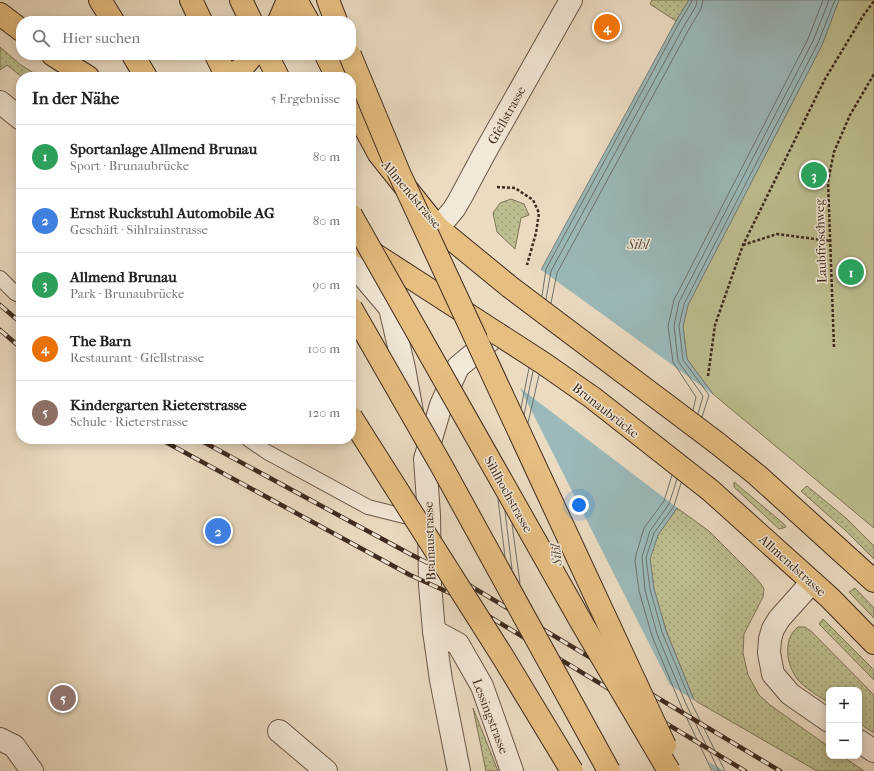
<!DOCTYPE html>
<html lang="de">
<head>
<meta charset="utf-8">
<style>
  :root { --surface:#fff; --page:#f6f6f6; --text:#222; --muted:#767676; --line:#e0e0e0; --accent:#0f766e }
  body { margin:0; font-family:"IM FELL French Canon",serif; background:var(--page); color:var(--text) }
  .controls { position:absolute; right:12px; bottom:12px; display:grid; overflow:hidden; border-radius:8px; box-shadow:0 2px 10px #0003 }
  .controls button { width:36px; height:36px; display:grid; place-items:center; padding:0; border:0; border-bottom:1px solid var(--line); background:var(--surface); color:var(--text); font:20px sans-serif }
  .you { position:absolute; left:579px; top:505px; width:14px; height:14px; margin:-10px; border:3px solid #fff; border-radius:50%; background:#1a73e8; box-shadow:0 0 0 6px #1a73e833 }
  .badge { display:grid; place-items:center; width:26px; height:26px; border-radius:50%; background:var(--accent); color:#fff; font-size:13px; font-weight:700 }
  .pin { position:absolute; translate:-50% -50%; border:2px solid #fff; box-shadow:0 1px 4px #0006 }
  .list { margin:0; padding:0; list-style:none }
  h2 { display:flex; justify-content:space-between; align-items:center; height:52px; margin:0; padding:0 16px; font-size:17px }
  h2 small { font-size:13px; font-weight:400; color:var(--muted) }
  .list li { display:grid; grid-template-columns:26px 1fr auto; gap:12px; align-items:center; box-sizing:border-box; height:64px; padding:0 16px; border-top:1px solid var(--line) }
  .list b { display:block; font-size:15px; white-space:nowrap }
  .list p { margin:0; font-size:13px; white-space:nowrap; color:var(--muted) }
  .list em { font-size:13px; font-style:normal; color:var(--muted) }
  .icon { flex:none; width:22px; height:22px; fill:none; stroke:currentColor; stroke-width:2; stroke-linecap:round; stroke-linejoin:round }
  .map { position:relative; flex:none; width:874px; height:771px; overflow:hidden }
  .search { position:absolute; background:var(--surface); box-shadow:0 2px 10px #0003; left:16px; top:16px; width:340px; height:44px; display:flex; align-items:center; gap:10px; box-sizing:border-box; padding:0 14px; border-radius:16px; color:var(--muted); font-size:15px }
  .panel { position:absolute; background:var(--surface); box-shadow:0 2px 10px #0003; left:16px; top:72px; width:340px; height:372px; border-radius:16px }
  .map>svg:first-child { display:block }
  .grass { fill:url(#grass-dots); stroke:#7e7456 }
  .green { fill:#bdbe8f; stroke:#7e7456 }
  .water { fill:#9bb9ba; stroke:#76807c }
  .pier { fill:#ebdbc1 }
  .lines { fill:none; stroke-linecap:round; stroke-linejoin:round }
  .shore { stroke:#6d726c; stroke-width:1 }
  .service-casing { stroke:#6a5647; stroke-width:16 }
  .minor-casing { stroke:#6a5647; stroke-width:24 }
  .tertiary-casing { stroke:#6a5647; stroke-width:24 }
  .primary-casing { stroke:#3f2a1e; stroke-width:24 }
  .motorway-casing { stroke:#3f2a1e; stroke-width:24 }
  .path { stroke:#3f2a1e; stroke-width:2.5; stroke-dasharray:3 2; stroke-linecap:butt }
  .service { stroke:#f2e8d7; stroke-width:14 }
  .minor { stroke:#f2e8d7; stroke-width:22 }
  .tertiary { stroke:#f2e8d7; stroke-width:22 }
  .primary { stroke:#e6be80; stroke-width:22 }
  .motorway { stroke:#e6be80; stroke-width:22 }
  .rail-casing { stroke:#3f2a1e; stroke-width:4.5 }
  .rail { stroke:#f2e8d7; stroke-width:3; stroke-dasharray:9; stroke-linecap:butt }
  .primary-bridge-casing { stroke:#3f2a1e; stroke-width:24; stroke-linecap:butt }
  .motorway-bridge-casing { stroke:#3f2a1e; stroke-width:24; stroke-linecap:butt }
  .primary-bridge { stroke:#e6be80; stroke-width:22 }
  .motorway-bridge { stroke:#e6be80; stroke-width:22 }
  .labels { text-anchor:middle; stroke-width:3; stroke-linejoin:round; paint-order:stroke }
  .street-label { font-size:13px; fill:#3f2a1e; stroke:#f2e8d7 }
  .water-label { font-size:14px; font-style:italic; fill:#564e45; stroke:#f2e8d7 }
</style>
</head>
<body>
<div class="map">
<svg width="874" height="771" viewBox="0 0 874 771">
  <defs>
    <pattern id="grass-dots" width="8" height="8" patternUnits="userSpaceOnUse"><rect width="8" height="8" fill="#bdbe8f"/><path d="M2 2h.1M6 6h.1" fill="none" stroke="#9b9b74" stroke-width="1.8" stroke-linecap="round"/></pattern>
  </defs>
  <rect width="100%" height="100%" fill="#ebdbc1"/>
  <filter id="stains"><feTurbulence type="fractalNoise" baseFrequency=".005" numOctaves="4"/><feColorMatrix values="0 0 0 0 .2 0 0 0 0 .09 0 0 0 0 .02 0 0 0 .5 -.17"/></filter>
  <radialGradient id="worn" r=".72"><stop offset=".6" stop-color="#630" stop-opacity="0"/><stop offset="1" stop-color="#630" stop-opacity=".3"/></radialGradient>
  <g class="grass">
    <polygon points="652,0 689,0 676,21 650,4"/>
    <polygon points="0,47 21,65 40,77 22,77 7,65 0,70"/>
    <polygon points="511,199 524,204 529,215 521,218 515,249 497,232 493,213 500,203"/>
    <polygon points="734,482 784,524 786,527 779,529 734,487"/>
    <polygon points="807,486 846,518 874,546 874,559 846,531 801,491"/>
    <polygon points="677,508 709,531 754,576 761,584 764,589 763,597 744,634 743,653 748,675 759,695 770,705 829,747 829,756 842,756 864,771 817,771 694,700 666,630 654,589 650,559 658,535"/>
    <polygon points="855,588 874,608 874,618 849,592"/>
    <polygon points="823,619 874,670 874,680 819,624"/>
    <path d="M798 627H805L812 632 874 695V733L859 723V690H829V703C820 697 809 691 801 683 787 670 781 640 798 627Z"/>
    <polygon points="473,708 498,771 486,771"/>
  </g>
  <polygon class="green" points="839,0 874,0 874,528 713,394 687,359 683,326 688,305 822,45"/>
  <polygon class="water" points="689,0 839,0 822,45 688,305 683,326 687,359 713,394 677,508 658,535 650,559 654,589 666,631 694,700 729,771 558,771 519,398 542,268 676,21"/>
  <polygon class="pier" points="540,269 715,396 679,509 520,388 670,685 697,702 731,771 724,771 709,762 713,771 556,771 516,690 492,496 517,398"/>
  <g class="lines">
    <g class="shore">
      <polyline points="542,296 546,269 679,23 691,3 692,0"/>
      <polyline points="546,299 551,271 684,26 696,6 697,0"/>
      <polyline points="551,303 557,273 689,29 701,9 703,0"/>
      <polyline points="521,408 529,368"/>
      <polyline points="693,410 696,397 673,362 668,326 674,300 808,39 823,0"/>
      <polyline points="698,414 703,396 678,361 674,326 679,302 813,41 829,0"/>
      <polyline points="524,415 533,371"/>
      <polyline points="702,417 709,395 683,360 679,326 684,304 818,43 835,0"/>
      <polyline points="528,423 539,375"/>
      <polyline points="672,475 664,501 644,528 636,555 635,561 639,591 652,636 681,706 712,771"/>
      <polyline points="677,479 669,504 650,531 642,557 645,590 657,634 686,704 719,771"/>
      <polyline points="681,483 674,506 654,533 646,558 650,589 662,632 691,702 725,771"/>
      <polyline points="498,499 505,557"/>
      <polyline points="505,511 512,569"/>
      <polyline points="512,524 520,583"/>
    </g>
    <defs>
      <g id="service">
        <polyline points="0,278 15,293 21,296"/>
        <polyline points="248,439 267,452 368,507 408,517 416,522"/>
      </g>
      <g id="minor">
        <polyline points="0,102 21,119"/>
        <polyline points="438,228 454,209 461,197 484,154 571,0"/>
        <polyline points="812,582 779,619 773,629 770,639 769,653 773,674 790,694 829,721"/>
        <polyline points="434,631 458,644 482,686 512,771"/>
        <polyline points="279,731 326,771"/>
        <polyline points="0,739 14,746 32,771"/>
        <polyline points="859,741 874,751"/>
      </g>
      <g id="tertiary">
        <polyline points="351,262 390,308 404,368 412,412"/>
        <polyline points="459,771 441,680 434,631 430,585 429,515 425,459 441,405 458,367 494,337"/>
      </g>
      <g id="primary">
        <polyline points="296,0 308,21"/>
        <polyline points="0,14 21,30"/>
        <polyline points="279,21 288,0"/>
        <polyline points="53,55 88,77"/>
        <polyline points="326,55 337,77"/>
        <polyline points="229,77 242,68 253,55"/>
        <polyline points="351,102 379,154 438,228 510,287"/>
        <polyline points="351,239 498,334"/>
        <polyline points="717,443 757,475 874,581"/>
        <polyline points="710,490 830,598 874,643"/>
      </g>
      <g id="motorway">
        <polyline points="100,0 113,21"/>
        <polyline points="191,0 201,21"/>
        <polyline points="241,0 251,21"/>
        <polyline points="328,0 336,21"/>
        <polyline points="133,55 146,77"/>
        <polyline points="216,55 227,77"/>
        <polyline points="267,55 278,77"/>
      </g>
    </defs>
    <use href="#service" class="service-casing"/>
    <use href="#minor" class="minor-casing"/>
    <use href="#tertiary" class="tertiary-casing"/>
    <use href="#primary" class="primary-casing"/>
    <use href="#motorway" class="motorway-casing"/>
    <g class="path">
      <polyline points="497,187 515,188 533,200 539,213 536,233 527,265"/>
      <polyline points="743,245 777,234 830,241"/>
      <polyline points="834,347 828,181 834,152 850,115 874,74"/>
      <polyline points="708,376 715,325 743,245 825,79 863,16 874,1"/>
    </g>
    <use href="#service" class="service"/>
    <use href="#minor" class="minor"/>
    <use href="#tertiary" class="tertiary"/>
    <use href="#primary" class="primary"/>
    <use href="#motorway" class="motorway"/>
    <defs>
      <g id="rail">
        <polyline points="0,305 21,323"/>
        <polyline points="0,330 21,348"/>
        <polyline points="160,439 410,575 452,594 745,771"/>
        <polyline points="198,439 410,554 452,575 780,771"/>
      </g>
    </defs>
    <use href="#rail" class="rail-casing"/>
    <use href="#rail" class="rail"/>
    <defs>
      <g id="primary-bridge">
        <polyline points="510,287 717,443"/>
        <polyline points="498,334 543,363 593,398 710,490"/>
      </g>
      <g id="motorway-bridge">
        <polyline points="350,55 400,175 665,746"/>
        <polyline points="351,215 583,625 669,771"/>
        <polyline points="351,308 441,465 609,771"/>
        <polyline points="351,417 503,657 572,771"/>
      </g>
    </defs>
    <use href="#primary-bridge" class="primary-bridge-casing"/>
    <use href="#motorway-bridge" class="motorway-bridge-casing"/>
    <use href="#primary-bridge" class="primary-bridge"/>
    <use href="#motorway-bridge" class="motorway-bridge"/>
  </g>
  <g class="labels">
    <g class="street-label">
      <text transform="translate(506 115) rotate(-61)" y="5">Gfellstrasse</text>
      <text transform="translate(412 194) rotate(50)" y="5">Allmendstrasse</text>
      <text transform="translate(820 241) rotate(-92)" y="5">Laubfroschweg</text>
      <text transform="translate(606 410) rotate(38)" y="5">Brunaubrücke</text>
      <text transform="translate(509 494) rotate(61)" y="5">Sihlhochstrasse</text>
      <text transform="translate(429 541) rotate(-92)" y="5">Brunaustrasse</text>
      <text transform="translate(793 565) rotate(42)" y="5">Allmendstrasse</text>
      <text transform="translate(491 716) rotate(69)" y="5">Lessingstrasse</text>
    </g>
    <g class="water-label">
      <text x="638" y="249">Sihl</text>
      <text transform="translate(556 555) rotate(-96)" y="5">Sihl</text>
    </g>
  </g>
  <rect width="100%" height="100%" filter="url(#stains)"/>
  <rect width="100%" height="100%" fill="url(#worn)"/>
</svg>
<div class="controls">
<button>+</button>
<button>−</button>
</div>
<div class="you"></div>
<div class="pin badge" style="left:851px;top:272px;background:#2e9e5b">1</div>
<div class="pin badge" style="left:218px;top:531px;background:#3f7fe0">2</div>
<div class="pin badge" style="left:814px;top:175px;background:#2e9e5b">3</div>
<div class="pin badge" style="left:607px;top:27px;background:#e8710a">4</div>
<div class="pin badge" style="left:63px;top:698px;background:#8d6e63">5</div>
<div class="search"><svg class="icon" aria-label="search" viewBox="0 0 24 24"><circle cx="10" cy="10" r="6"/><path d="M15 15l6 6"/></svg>Hier suchen</div>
<section class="panel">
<h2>In der Nähe<small>5 Ergebnisse</small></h2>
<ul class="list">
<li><span class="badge" style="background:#2e9e5b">1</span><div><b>Sportanlage Allmend Brunau</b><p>Sport · Brunaubrücke</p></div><em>80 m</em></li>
<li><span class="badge" style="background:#3f7fe0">2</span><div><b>Ernst Ruckstuhl Automobile AG</b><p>Geschäft · Sihlrainstrasse</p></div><em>80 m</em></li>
<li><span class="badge" style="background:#2e9e5b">3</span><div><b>Allmend Brunau</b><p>Park · Brunaubrücke</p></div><em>90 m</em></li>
<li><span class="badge" style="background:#e8710a">4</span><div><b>The Barn</b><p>Restaurant · Gfellstrasse</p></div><em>100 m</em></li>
<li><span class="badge" style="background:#8d6e63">5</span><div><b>Kindergarten Rieterstrasse</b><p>Schule · Rieterstrasse</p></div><em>120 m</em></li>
</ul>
</section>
</div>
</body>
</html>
